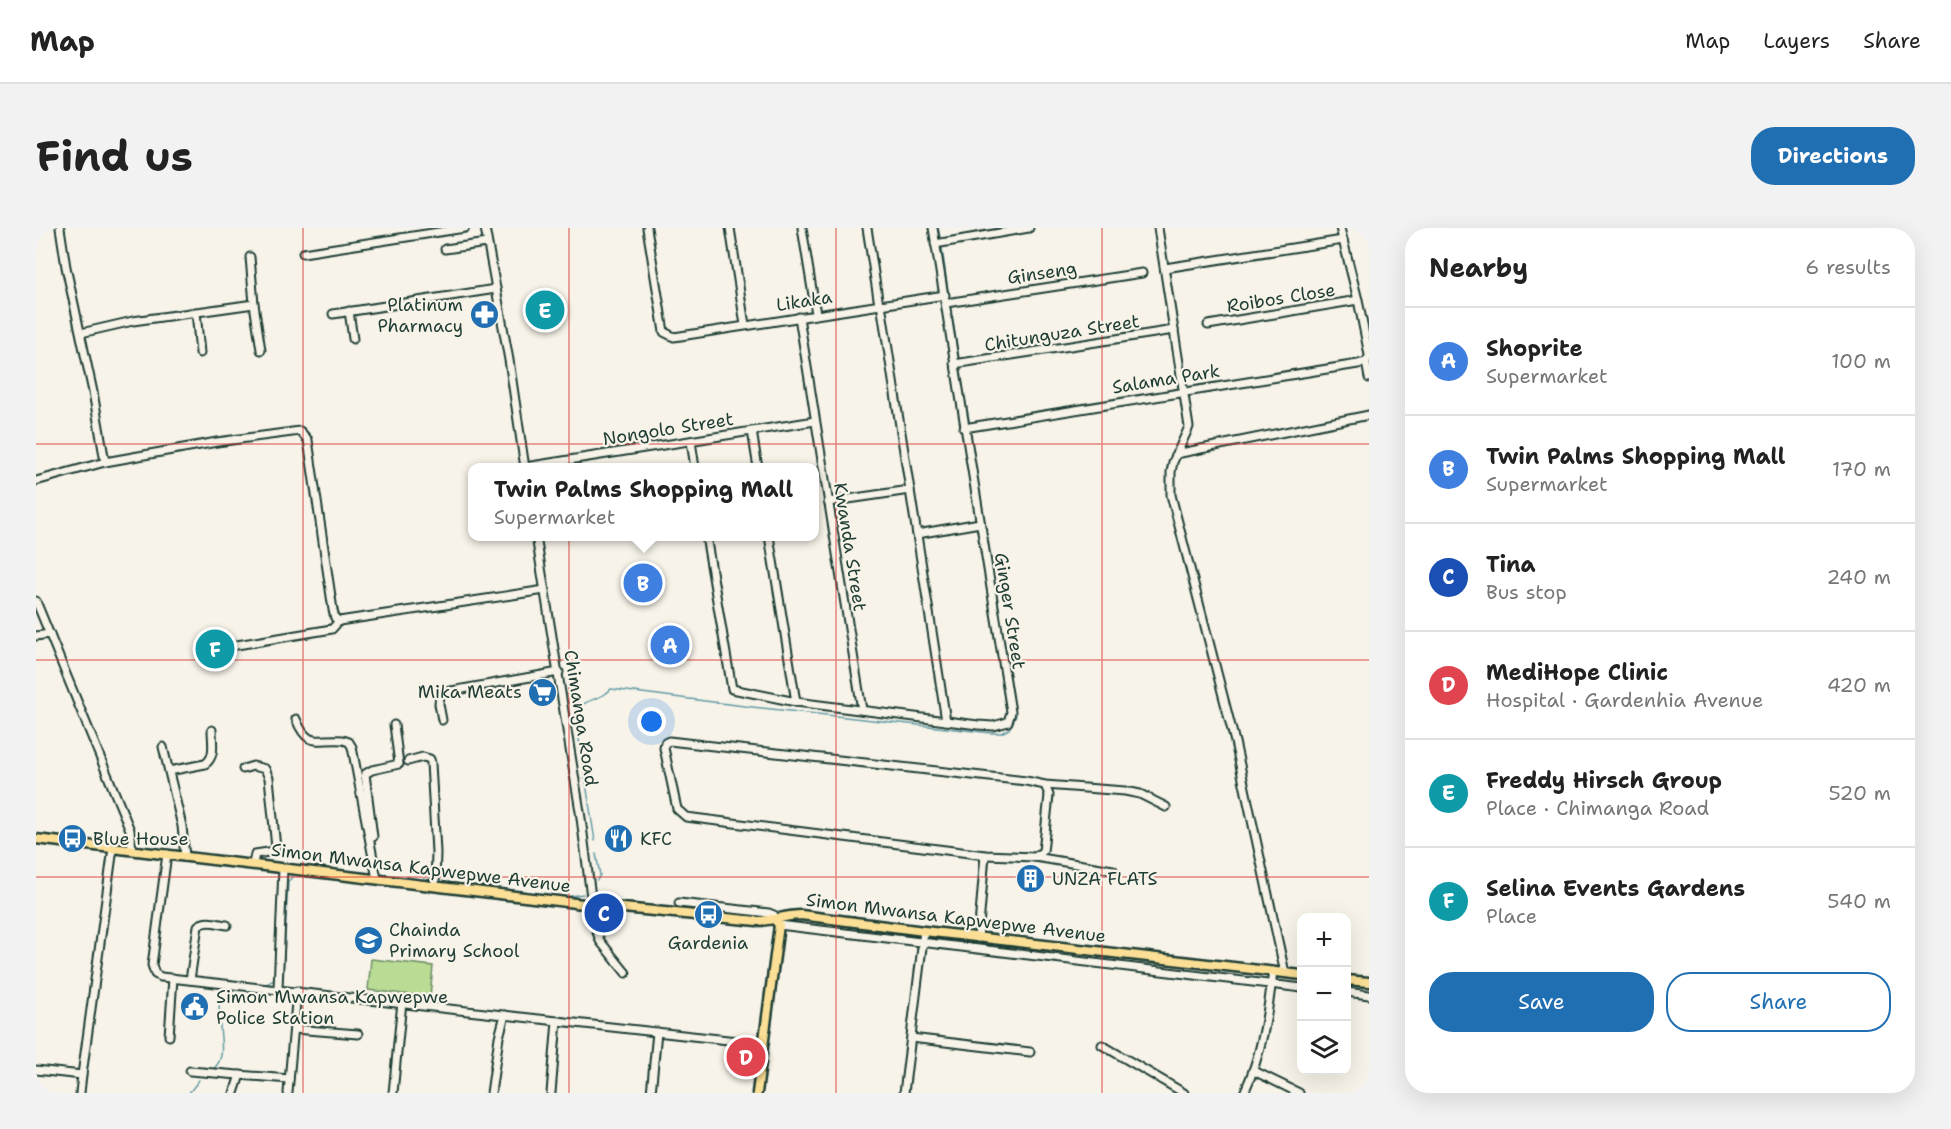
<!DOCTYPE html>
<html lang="en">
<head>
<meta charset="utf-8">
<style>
  :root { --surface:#fff; --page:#f2f2f2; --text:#222; --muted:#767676; --line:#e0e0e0; --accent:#1f6fb2 }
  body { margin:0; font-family:"Shantell Sans",sans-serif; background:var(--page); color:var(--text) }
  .controls { position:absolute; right:18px; bottom:18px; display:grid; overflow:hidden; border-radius:12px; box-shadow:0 6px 24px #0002 }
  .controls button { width:54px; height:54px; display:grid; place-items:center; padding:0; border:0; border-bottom:2px solid var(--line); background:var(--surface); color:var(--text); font:30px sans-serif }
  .you { position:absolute; left:616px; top:494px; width:21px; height:21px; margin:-15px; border:4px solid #fff; border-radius:50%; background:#1a73e8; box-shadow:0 0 0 9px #1a73e833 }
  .badge { display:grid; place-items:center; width:39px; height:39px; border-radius:50%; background:var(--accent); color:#fff; font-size:20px; font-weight:700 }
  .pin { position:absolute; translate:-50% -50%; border:3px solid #fff; box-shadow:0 2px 6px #0006 }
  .popup { position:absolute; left:432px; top:235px; width:351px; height:78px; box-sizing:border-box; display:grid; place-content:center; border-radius:12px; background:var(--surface); filter:drop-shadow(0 2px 4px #0005); font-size:20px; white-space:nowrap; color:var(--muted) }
  .popup b { font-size:22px; color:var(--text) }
  .popup::after { content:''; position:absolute; left:50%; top:100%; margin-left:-12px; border:12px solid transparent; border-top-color:var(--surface) }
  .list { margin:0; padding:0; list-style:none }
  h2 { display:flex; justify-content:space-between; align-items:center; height:78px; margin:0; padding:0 24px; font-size:26px }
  h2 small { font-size:20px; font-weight:400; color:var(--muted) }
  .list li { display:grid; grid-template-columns:39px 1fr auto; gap:18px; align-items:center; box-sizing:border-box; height:108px; padding:0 24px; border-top:2px solid var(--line) }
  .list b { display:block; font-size:22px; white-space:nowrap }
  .list p { margin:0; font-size:20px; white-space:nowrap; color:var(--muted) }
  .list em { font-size:20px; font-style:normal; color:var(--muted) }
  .actions { display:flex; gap:12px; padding:18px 24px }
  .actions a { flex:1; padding:14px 0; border:2px solid var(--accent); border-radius:24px; text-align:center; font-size:21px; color:var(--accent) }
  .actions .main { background:var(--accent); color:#fff }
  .icon { flex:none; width:33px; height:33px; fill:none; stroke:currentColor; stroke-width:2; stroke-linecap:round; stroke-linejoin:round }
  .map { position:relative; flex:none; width:1333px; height:865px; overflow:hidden; border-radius:24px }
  header { display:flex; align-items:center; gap:36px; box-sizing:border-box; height:84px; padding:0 30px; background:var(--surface); border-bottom:2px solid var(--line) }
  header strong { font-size:28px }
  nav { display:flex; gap:33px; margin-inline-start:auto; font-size:21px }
  .intro { display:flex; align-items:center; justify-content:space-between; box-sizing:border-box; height:144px; padding:0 36px }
  h1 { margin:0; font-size:42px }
  .button { padding:15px 27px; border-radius:24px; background:var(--accent); color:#fff; font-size:21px; font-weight:700 }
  main { display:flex; gap:36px; padding:0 36px }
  aside { flex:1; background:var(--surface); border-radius:24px; box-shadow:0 6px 24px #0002 }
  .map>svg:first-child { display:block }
  .green { fill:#b9db94; stroke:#6c8c64; stroke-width:1.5 }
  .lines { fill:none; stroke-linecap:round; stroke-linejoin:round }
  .stream { stroke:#639ba6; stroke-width:1.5 }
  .minor-casing { stroke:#1f3d34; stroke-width:11 }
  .major-casing { stroke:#1f3d34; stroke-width:13 }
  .minor { stroke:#f7f3e8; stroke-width:7 }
  .major { stroke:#fbdf96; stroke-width:8 }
  .grid { fill:none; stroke:#d62828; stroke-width:1.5; stroke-opacity:0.55 }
  .labels { text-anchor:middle; stroke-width:4.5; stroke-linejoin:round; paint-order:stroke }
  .street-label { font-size:18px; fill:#1f3d34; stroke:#f7f3e8 }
  .poi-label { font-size:18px; fill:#1f3d34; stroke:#f7f3e8; text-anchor:start }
</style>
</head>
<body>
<header>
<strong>Map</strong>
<nav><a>Map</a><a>Layers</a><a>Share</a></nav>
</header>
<div class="intro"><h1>Find us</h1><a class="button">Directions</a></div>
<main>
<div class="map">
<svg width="1333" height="865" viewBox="0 0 1333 865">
  <rect width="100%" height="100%" fill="#f7f3e8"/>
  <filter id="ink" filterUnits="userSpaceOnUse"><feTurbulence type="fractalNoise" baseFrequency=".0167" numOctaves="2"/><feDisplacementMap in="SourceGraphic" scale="12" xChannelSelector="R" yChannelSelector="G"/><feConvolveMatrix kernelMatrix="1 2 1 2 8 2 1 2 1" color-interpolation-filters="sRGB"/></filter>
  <g filter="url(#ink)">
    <polygon class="green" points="335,731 397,738 394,769 332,762"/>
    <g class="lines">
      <g class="stream">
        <polyline points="902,0 904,9"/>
        <polyline points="906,20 913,70"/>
        <polyline points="915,81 923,131"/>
        <polyline points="924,142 933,193"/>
        <path d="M559 613 539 485C547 470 565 473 575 461L716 479 956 505H965L973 501 980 488 934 204"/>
        <polyline points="560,626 564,647 561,652"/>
        <polyline points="323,645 337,647"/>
        <polyline points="344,647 395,653"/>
        <polyline points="404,654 530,669 547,666"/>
        <polyline points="247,744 252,654 256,649"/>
        <path d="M193 753C206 754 232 763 239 749"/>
        <path d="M176 842C191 831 184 812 184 796 183 786 183 776 184 766"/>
        <polyline points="153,865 163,852"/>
      </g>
      <defs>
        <g id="minor">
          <polyline points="24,0 30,39 57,164 69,234 181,214 264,203 272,212 297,382 299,390 303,393 509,362"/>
          <polyline points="449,0 473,132 489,240"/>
          <polyline points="611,0 628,104 638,109 909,67"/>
          <polyline points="694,0 709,97"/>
          <polyline points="766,0 780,86"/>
          <polyline points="831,0 843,77"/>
          <polyline points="1122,0 1153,199 1137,234 1135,244 1135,267 1199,514 1249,745"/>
          <polyline points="1304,0 1322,72 1333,127"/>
          <polyline points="899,16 993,0"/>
          <polyline points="409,21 451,15"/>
          <polyline points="267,25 429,0"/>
          <polyline points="214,29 218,76 225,122"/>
          <polyline points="1129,40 1307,12"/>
          <polyline points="910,75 1106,45"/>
          <polyline points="845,76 910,493"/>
          <polyline points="313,83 317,111"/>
          <polyline points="160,84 164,125"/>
          <polyline points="297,86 460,61"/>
          <polyline points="763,89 826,482"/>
          <polyline points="1172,97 1322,72"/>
          <polyline points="45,105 97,93 218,76"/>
          <polyline points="1330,134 1333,150"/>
          <polyline points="918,136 1138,102"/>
          <polyline points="928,200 1322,136 1330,134 1333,129"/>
          <polyline points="716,203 722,240"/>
          <polyline points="655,213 659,240"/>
          <polyline points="1140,226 1333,187"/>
          <polyline points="489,239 779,193"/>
          <polyline points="0,253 69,234"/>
          <polyline points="792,274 874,262"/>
          <polyline points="881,306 944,295"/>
          <polyline points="500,308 545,590 556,677"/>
          <polyline points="670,308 696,461 760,474 942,497 957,498 972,494 975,484 897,0"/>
          <polyline points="733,308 760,474"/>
          <polyline points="0,373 94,602 96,622"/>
          <polyline points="0,408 14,406"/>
          <polyline points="189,419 296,401 303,393"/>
          <path d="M260 491C272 521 281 510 307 512L313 514 316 519 341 651"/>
          <polyline points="406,492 403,476 404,465 523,444"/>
          <polyline points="127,519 146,598 149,629"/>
          <polyline points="372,533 387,529 394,531 395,535 400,624 399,658"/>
          <polyline points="207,541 217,538 229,541 233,550 240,620 239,623 219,626 217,636"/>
          <path d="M133 543 169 536C180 529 176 514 176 502"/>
          <polyline points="337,609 329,546 336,542 363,536 358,497"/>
          <polyline points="131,626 116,737 119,746 125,749 728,816"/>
          <polyline points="999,629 1007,623 1008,615 1013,567 1009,557"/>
          <polyline points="1077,642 999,629 949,627 650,589 641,581 628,520 629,515 633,513 990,553 1009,557 1089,563 1104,566 1130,579"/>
          <polyline points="643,675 733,685 738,687 740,693"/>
          <polyline points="552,677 564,713 590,745"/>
          <polyline points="743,697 1266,760"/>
          <polyline points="942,710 949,627"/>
          <path d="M154 752 162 698C170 691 182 696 191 697"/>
          <polyline points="242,761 247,640"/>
          <polyline points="1310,764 1333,767"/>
          <polyline points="258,801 322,806"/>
          <polyline points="133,808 137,750"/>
          <polyline points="875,810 994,824"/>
          <polyline points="1066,817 1148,865"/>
          <polyline points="0,842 46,847 77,620"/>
          <polyline points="154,843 253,851"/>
          <polyline points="1218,843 1263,865"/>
          <polyline points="44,865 46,847"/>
          <polyline points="198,865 204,847"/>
          <polyline points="252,865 261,763"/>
          <polyline points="357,865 366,774"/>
          <polyline points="455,865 463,809 469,787"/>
          <polyline points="515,865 521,793"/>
          <polyline points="615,865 621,804"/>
          <polyline points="868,865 888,703"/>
          <path d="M1208 865C1226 826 1232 785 1237 743"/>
        </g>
        <g id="major">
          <path d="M0 611 556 677 721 693C737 693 749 687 765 687L888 703 1266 747"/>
          <polyline points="1310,752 1333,754"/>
          <polyline points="721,865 743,697 740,693"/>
        </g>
      </defs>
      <use href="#minor" class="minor-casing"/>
      <use href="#major" class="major-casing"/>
      <use href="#minor" class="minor"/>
      <use href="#major" class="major"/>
    </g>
  </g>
  <path class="grid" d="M267 0V865M533 0V865M800 0V865M1066 0V865M0 216H1333M0 432H1333M0 649H1333"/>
  <defs>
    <symbol id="pharmacy-disc" viewBox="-11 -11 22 22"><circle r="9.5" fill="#1f6fb2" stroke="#f7f3e8"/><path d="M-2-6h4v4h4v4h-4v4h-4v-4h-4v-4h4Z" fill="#fff"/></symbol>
    <symbol id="supermarket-disc" viewBox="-11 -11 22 22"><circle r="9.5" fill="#1f6fb2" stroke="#f7f3e8"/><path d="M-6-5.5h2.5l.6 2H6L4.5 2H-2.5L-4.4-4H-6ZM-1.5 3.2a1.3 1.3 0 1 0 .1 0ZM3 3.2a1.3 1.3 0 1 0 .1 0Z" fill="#fff"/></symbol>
    <symbol id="bus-disc" viewBox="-11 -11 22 22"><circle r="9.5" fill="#1f6fb2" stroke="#f7f3e8"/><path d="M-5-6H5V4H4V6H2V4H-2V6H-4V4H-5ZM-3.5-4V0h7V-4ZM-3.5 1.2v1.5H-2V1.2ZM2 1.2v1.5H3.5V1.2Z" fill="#fff"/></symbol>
    <symbol id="restaurant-disc" viewBox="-11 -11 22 22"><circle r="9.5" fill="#1f6fb2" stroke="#f7f3e8"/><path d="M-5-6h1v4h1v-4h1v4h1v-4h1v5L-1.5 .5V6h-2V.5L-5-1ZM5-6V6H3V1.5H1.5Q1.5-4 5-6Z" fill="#fff"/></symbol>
    <symbol id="building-disc" viewBox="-11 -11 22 22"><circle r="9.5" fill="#1f6fb2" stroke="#f7f3e8"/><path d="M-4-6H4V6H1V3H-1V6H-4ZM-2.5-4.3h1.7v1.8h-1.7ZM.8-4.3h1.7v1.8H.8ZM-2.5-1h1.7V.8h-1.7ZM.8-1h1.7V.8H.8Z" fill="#fff"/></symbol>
    <symbol id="school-disc" viewBox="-11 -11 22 22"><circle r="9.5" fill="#1f6fb2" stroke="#f7f3e8"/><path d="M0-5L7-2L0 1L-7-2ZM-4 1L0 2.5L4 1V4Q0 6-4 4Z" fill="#fff"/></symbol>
    <symbol id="civic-disc" viewBox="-11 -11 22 22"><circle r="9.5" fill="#1f6fb2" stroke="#f7f3e8"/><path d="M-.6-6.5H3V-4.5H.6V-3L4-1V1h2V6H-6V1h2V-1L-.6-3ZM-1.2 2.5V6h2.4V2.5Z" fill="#fff"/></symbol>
  </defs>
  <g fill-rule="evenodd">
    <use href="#pharmacy-disc" x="432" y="70" width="33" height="33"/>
    <use href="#supermarket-disc" x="490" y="448" width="33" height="33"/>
    <use href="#bus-disc" x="20" y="594" width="33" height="33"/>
    <use href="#restaurant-disc" x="566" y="594" width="33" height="33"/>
    <use href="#building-disc" x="978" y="634" width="33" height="33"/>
    <use href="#bus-disc" x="656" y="670" width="33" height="33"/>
    <use href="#school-disc" x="316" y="696" width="33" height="33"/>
    <use href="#civic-disc" x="142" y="762" width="33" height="33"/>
  </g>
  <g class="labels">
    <g class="street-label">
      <text transform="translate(1006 45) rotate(-8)" y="6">Ginseng</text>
      <text transform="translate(1245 70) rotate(-9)" y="6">Roibos Close</text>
      <text transform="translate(768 73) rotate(-9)" y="6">Likaka</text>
      <text transform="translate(1026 105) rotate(-9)" y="6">Chitunguza Street</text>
      <text transform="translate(1130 151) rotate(-9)" y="6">Salama Park</text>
      <text transform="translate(632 201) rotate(-9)" y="6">Nongolo Street</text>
      <text transform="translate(814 319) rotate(81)" y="6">Kwanda Street</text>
      <text transform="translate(974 383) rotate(81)" y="6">Ginger Street</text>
      <text transform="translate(545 490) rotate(81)" y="6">Chimanga Road</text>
      <text transform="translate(385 640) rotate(7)" y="6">Simon Mwansa Kapwepwe Avenue</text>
      <text transform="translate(920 690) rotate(7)" y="6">Simon Mwansa Kapwepwe Avenue</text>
    </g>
    <g class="poi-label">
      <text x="427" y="83" text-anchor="end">Platinum<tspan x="427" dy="21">Pharmacy</tspan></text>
      <text x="486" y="470" text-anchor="end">Mika Meats</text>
      <text x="57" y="617">Blue House</text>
      <text x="604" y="617">KFC</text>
      <text x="1016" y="657">UNZA FLATS</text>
      <text x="353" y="708">Chainda<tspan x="353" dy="21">Primary School</tspan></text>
      <text x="672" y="721" text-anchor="middle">Gardenia</text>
      <text x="180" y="775">Simon Mwansa Kapwepwe<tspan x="180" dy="21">Police Station</tspan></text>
    </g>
  </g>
</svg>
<div class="controls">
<button>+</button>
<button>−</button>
<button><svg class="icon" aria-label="layers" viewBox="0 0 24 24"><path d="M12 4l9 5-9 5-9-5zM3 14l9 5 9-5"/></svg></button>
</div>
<div class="you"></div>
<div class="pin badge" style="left:634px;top:417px;background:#3f7fe0">A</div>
<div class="pin badge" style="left:607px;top:355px;background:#3f7fe0">B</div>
<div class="popup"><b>Twin Palms Shopping Mall</b>Supermarket</div>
<div class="pin badge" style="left:568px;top:685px;background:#1a4fb4">C</div>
<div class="pin badge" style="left:710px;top:829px;background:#e0444e">D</div>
<div class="pin badge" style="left:509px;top:82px;background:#0f9aa8">E</div>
<div class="pin badge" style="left:179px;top:421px;background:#0f9aa8">F</div>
</div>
<aside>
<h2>Nearby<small>6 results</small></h2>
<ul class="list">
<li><span class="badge" style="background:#3f7fe0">A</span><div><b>Shoprite</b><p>Supermarket</p></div><em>100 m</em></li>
<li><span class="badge" style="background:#3f7fe0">B</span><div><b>Twin Palms Shopping Mall</b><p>Supermarket</p></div><em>170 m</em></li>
<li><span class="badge" style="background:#1a4fb4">C</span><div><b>Tina</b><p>Bus stop</p></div><em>240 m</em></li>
<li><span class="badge" style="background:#e0444e">D</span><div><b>MediHope Clinic</b><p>Hospital · Gardenhia Avenue</p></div><em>420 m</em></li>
<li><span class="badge" style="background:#0f9aa8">E</span><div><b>Freddy Hirsch Group</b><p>Place · Chimanga Road</p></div><em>520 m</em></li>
<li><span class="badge" style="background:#0f9aa8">F</span><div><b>Selina Events Gardens</b><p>Place</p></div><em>540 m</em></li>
</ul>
<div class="actions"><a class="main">Save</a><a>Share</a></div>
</aside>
</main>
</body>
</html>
